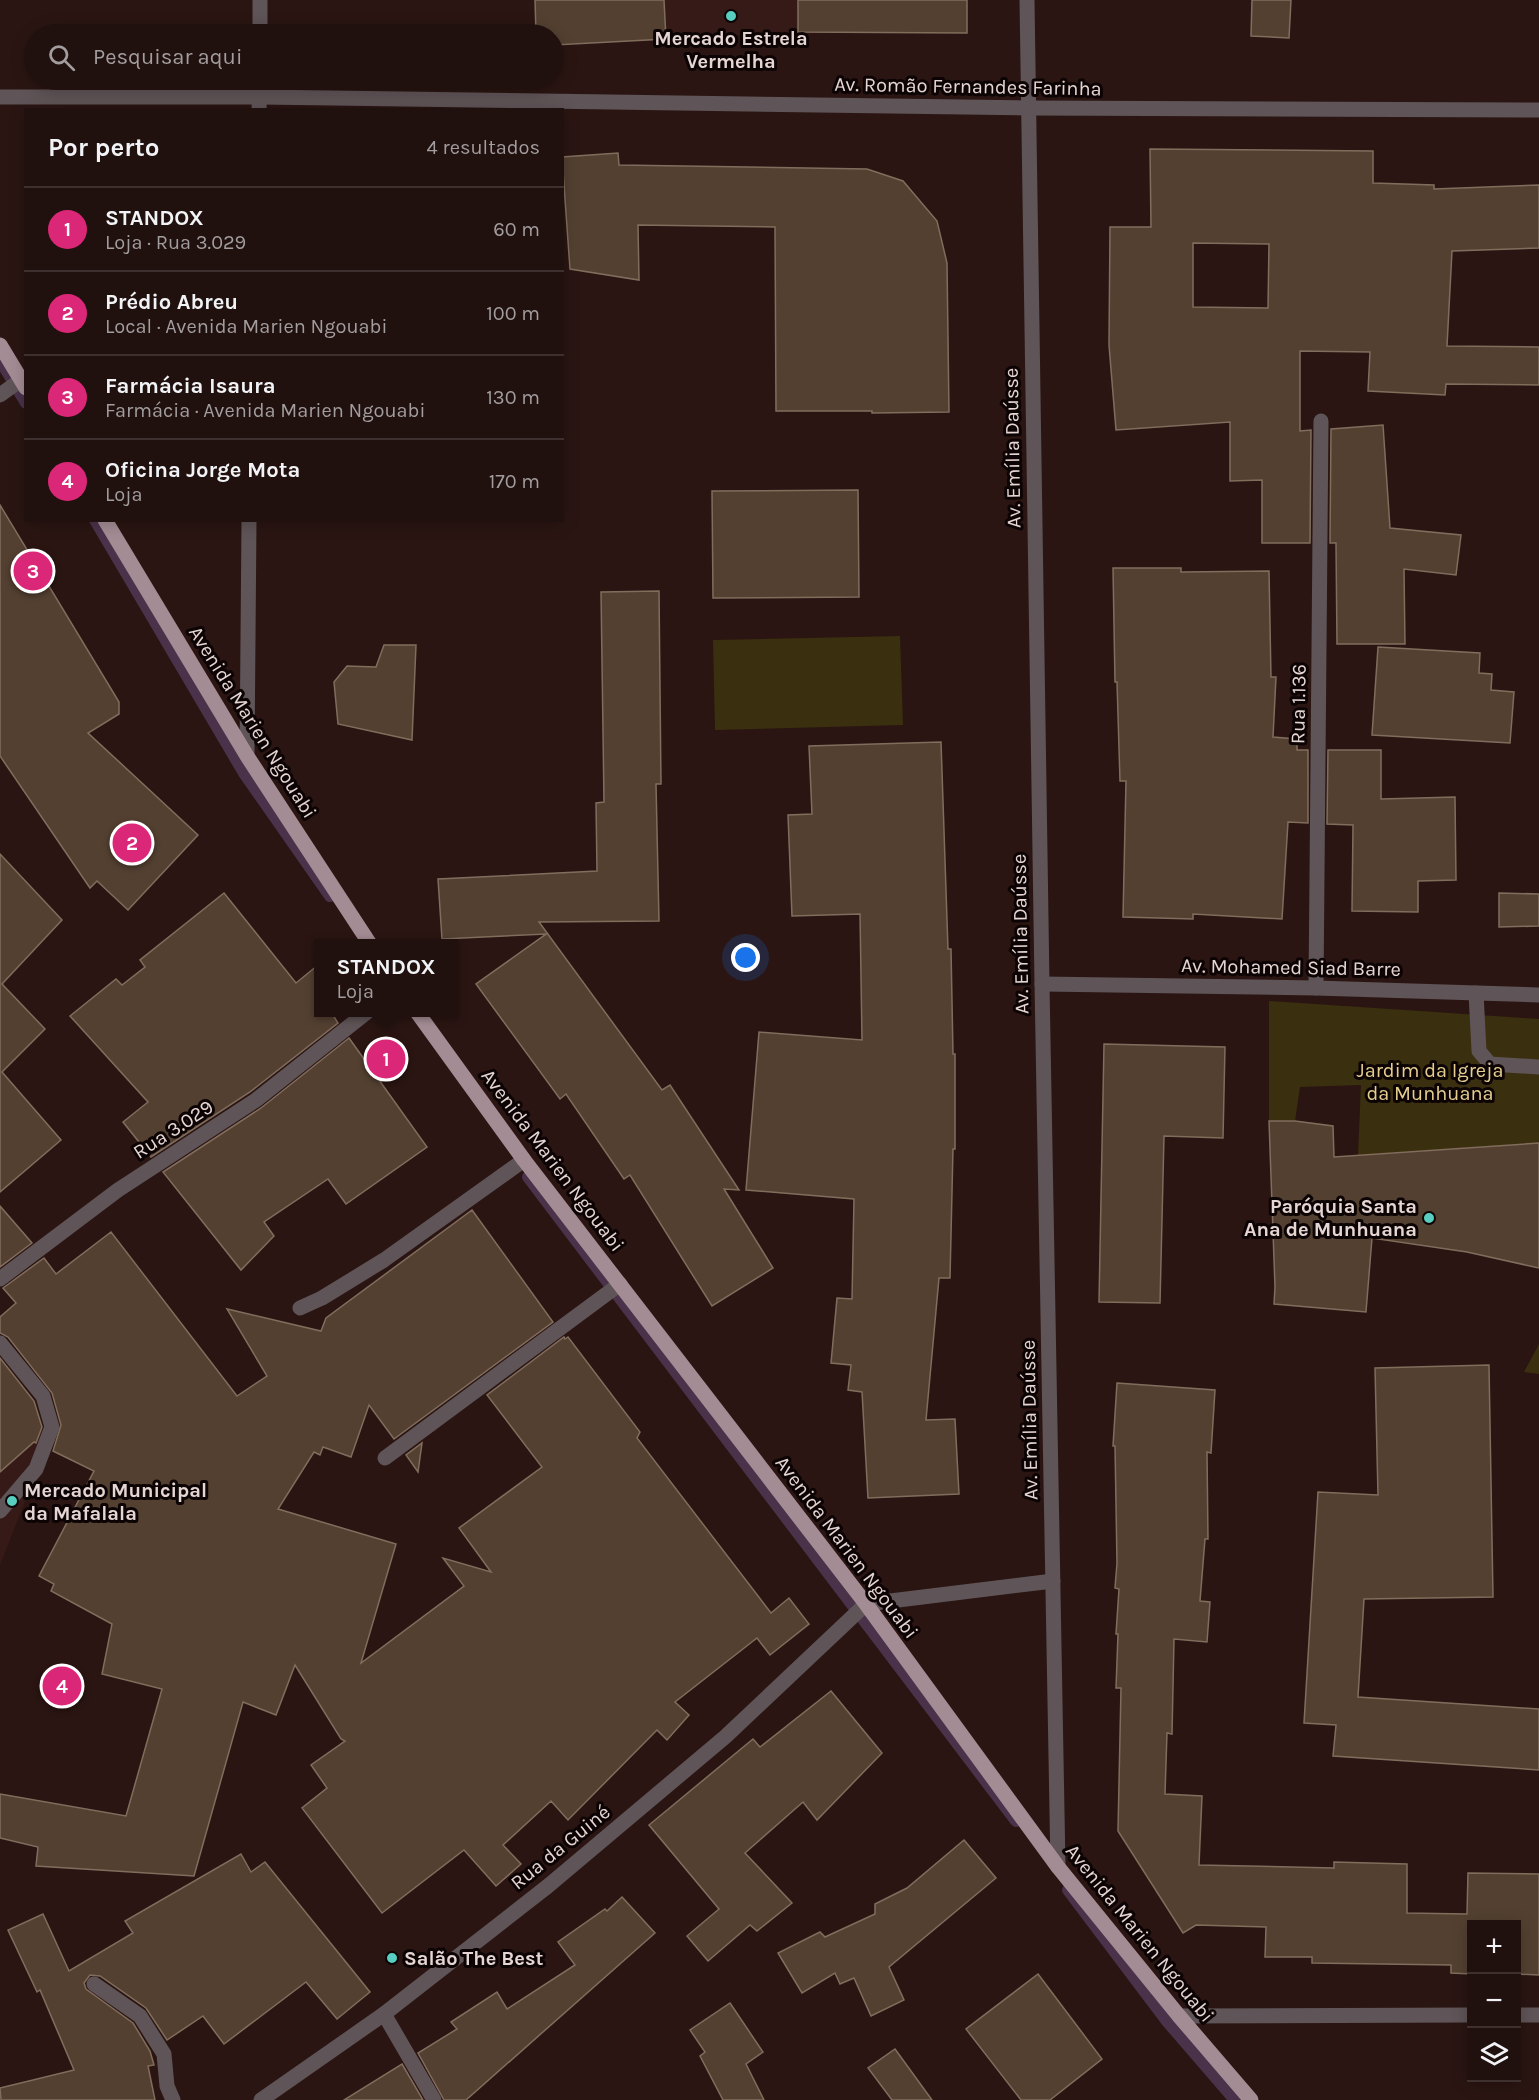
<!DOCTYPE html>
<html lang="pt">
<head>
<meta charset="utf-8">
<style>
  :root { --surface:#20100e; --page:#2d1e1c; --text:#f1f3f6; --muted:#a29d9e; --line:#3d302e; --accent:#db2777 }
  body { margin:0; font-family:Karla,sans-serif; background:var(--page); color:var(--text) }
  .controls { position:absolute; right:18px; bottom:18px; display:grid; overflow:hidden; border-radius:0px; box-shadow:0 3px 15px #0003 }
  .controls button { width:54px; height:54px; display:grid; place-items:center; padding:0; border:0; border-bottom:2px solid var(--line); background:var(--surface); color:var(--text); font:30px sans-serif }
  .you { position:absolute; left:746px; top:958px; width:21px; height:21px; margin:-15px; border:4px solid #fff; border-radius:50%; background:#1a73e8; box-shadow:0 0 0 9px #1a73e833 }
  .badge { display:grid; place-items:center; width:39px; height:39px; border-radius:50%; background:var(--accent); color:#fff; font-size:20px; font-weight:700 }
  .pin { position:absolute; translate:-50% -50%; border:3px solid #fff; box-shadow:0 2px 6px #0006 }
  .popup { position:absolute; left:314px; top:939px; width:144px; height:78px; box-sizing:border-box; display:grid; place-content:center; border-radius:0px; background:var(--surface); filter:drop-shadow(0 2px 4px #0005); font-size:20px; white-space:nowrap; color:var(--muted) }
  .popup b { font-size:22px; color:var(--text) }
  .popup::after { content:''; position:absolute; left:50%; top:100%; margin-left:-12px; border:12px solid transparent; border-top-color:var(--surface) }
  .list { margin:0; padding:0; list-style:none }
  h2 { display:flex; justify-content:space-between; align-items:center; height:78px; margin:0; padding:0 24px; font-size:26px }
  h2 small { font-size:20px; font-weight:400; color:var(--muted) }
  .list li { display:grid; grid-template-columns:39px 1fr auto; gap:18px; align-items:center; box-sizing:border-box; height:84px; padding:0 24px; border-top:2px solid var(--line) }
  .list b { display:block; font-size:22px; white-space:nowrap }
  .list p { margin:0; font-size:20px; white-space:nowrap; color:var(--muted) }
  .list em { font-size:20px; font-style:normal; color:var(--muted) }
  .icon { flex:none; width:33px; height:33px; fill:none; stroke:currentColor; stroke-width:2; stroke-linecap:round; stroke-linejoin:round }
  .map { position:relative; flex:none; width:1539px; height:2100px; overflow:hidden }
  .search { position:absolute; background:var(--surface); box-shadow:0 3px 15px #0003; left:24px; top:24px; width:540px; height:66px; display:flex; align-items:center; gap:15px; box-sizing:border-box; padding:0 21px; border-radius:33px; color:var(--muted); font-size:22px }
  .panel { position:absolute; background:var(--surface); box-shadow:0 3px 15px #0003; left:24px; top:108px; width:540px; height:414px; border-radius:0px }
  .map>svg:first-child { display:block }
  .built { fill:#361a17 }
  .green { fill:#3a2f0e }
  .lines { fill:none; stroke-linecap:round; stroke-linejoin:round }
  .stream { stroke:#4a324b; stroke-width:12 }
  .building { fill:#534031; stroke:#826d5d; stroke-width:1.5; fill-rule:evenodd }
  .service { stroke:#5f5457; stroke-width:15 }
  .minor { stroke:#5f5457; stroke-width:15 }
  .tertiary { stroke:#5f5457; stroke-width:15 }
  .primary { stroke:#a48c94; stroke-width:15 }
  .poi-dot { fill:#58cec0; stroke:#0c0404; stroke-width:2 }
  .labels { text-anchor:middle; stroke-width:6; stroke-linejoin:round; paint-order:stroke }
  .poi-label { font-size:20px; font-weight:bold; fill:#e5d5d3; stroke:#0c0404; text-anchor:start }
  .street-label { font-size:20px; fill:#e5d5d3; stroke:#0c0404 }
  .park-label { font-size:20px; fill:#e5ce90; stroke:#0c0404 }
</style>
</head>
<body>
<div class="map">
<svg width="1539" height="2100" viewBox="0 0 1539 2100">
  <rect width="100%" height="100%" fill="#2a1512"/>
  <g class="built">
    <polygon points="664,0 798,0 798,32 666,39"/>
    <polygon points="0,1366 50,1437 0,1565"/>
  </g>
  <g class="green">
    <polygon points="900,636 903,725 715,730 713,640"/>
    <polygon points="1269,1001 1539,1019 1539,1143 1358,1155 1361,1085 1300,1087 1295,1121 1269,1121"/>
    <polygon points="1539,1344 1539,1374 1524,1372"/>
  </g>
  <g class="lines">
    <g class="stream">
      <polyline points="0,360 26,403"/>
      <polyline points="95,520 244,773 330,896"/>
      <polyline points="528,1177 1016,1821"/>
      <polyline points="1068,1890 1166,2020 1235,2100"/>
    </g>
  </g>
  <g class="building">
    <polygon points="535,0 664,0 666,39 554,45 554,34 536,34"/>
    <polygon points="798,0 967,0 967,33 798,32"/>
    <polygon points="1252,0 1291,0 1289,38 1251,36"/>
    <path d="M1150 149 1373 151V183L1434 185V189L1539 185V248L1452 251 1447 346 1539 347V385L1446 384 1445 395 1368 391 1370 352 1300 351V431L1311 430 1310 543H1262V480L1230 481V422L1116 430 1109 345 1110 227H1151ZM1193 243 1269 244 1268 308 1193 307Z"/>
    <polygon points="618,153 619,165 867,169 903,181 937,221 947,263 949,412 872,413 872,411 776,411 775,227 638,225 639,280 570,269 562,157"/>
    <polygon points="1383,425 1390,528 1461,535 1456,575 1404,569 1405,644 1337,644 1336,543 1330,543 1331,429"/>
    <polygon points="858,490 859,597 713,598 712,491"/>
    <polygon points="0,505 119,702 119,714 88,733 198,835 128,910 97,881 90,888 0,756"/>
    <polygon points="1113,568 1181,568 1181,572 1269,571 1271,677 1276,677 1273,737 1297,739 1297,750 1308,750 1308,823 1288,822 1282,919 1193,914 1193,919 1123,917 1126,781 1120,781 1117,682 1115,682"/>
    <polygon points="659,591 661,784 656,784 659,921 539,922 662,1090 670,1085 739,1190 724,1189 773,1268 712,1306 630,1175 624,1179 566,1094 560,1099 476,984 546,934 442,939 438,879 597,871 596,803 604,802 601,592"/>
    <polygon points="384,645 416,645 412,740 338,724 334,682 347,666 376,667"/>
    <polygon points="1378,647 1480,653 1479,673 1492,674 1491,690 1514,692 1510,743 1372,735"/>
    <polygon points="941,742 948,949 951,949 953,1054 955,1054 955,1149 953,1149 950,1278 939,1278 926,1420 955,1419 959,1494 868,1498 862,1392 848,1390 851,1365 831,1363 837,1298 852,1299 854,1199 746,1190 759,1032 862,1040 860,914 792,916 788,815 812,814 809,746"/>
    <polygon points="1328,750 1381,750 1381,799 1455,797 1456,880 1418,881 1418,912 1352,911 1353,825 1327,824"/>
    <polygon points="0,854 62,920 2,984 45,1029 2,1072 61,1140 0,1192"/>
    <polygon points="224,893 296,983 318,965 318,1012 331,1012 338,1023 250,1092 151,1157 123,1122 148,1102 70,1016 116,979 122,985 145,967 140,960"/>
    <polygon points="1499,893 1539,894 1539,926 1499,927"/>
    <polygon points="349,1038 427,1147 346,1204 328,1179 264,1222 274,1236 241,1270 163,1172 261,1108"/>
    <polygon points="1104,1044 1225,1047 1223,1138 1164,1136 1160,1303 1099,1302"/>
    <polygon points="1269,1121 1295,1121 1333,1126 1334,1157 1539,1143 1539,1268 1467,1252 1372,1238 1366,1312 1274,1304 1275,1287"/>
    <polygon points="0,1206 32,1243 0,1267"/>
    <polygon points="472,1210 553,1322 394,1439 369,1405 351,1457 323,1447 320,1455 314,1452 278,1509 396,1544 361,1663 464,1586 443,1558 491,1572 459,1528 542,1467 487,1395 564,1337 565,1339 568,1337 640,1432 637,1438 771,1613 789,1598 809,1624 770,1655 757,1638 675,1702 689,1715 667,1740 657,1730 568,1820 551,1801 503,1845 521,1864 496,1886 464,1850 382,1913 302,1808 327,1788 311,1765 345,1741 341,1739 295,1665 276,1715 243,1702 194,1876 36,1866 38,1847 0,1838 0,1794 126,1816 162,1689 102,1674 112,1624 51,1591 54,1584 39,1576 94,1471 53,1451 61,1425 52,1393 8,1337 0,1333 0,1317 16,1303 3,1288 44,1258 56,1274 111,1232 237,1396 267,1376 227,1309 321,1331 326,1318"/>
    <polygon points="0,1358 34,1401 42,1427 36,1443 34,1442 0,1472"/>
    <polygon points="1489,1365 1493,1597 1364,1599 1358,1697 1539,1709 1539,1770 1333,1756 1336,1725 1304,1723 1318,1492 1378,1495 1375,1368"/>
    <polygon points="1117,1383 1215,1390 1211,1453 1207,1452 1208,1539 1205,1539 1200,1601 1210,1602 1207,1642 1174,1639 1172,1734 1167,1733 1165,1794 1202,1796 1199,1865 1334,1868 1334,1862 1407,1864 1407,1913 1467,1914 1468,1873 1539,1874 1539,1975 1516,1974 1516,1924 1472,1924 1472,1974 1451,1973 1451,1965 1312,1963 1312,1957 1265,1957 1266,1927 1196,1925 1183,1933 1118,1831 1121,1688 1116,1688 1118,1634 1116,1634 1119,1589 1115,1588 1117,1563 1115,1446 1113,1446"/>
    <polygon points="422,1443 418,1472 406,1455"/>
    <polygon points="831,1691 882,1753 817,1820 803,1802 745,1853 792,1903 757,1931 750,1925 708,1961 687,1936 719,1909 649,1825 753,1739 760,1747"/>
    <polygon points="964,1840 996,1878 889,1967 904,2000 871,2016 854,1978 840,1984 835,1973 802,1993 778,1953 820,1932 825,1937 875,1914 875,1904 907,1888"/>
    <polygon points="241,1854 251,1872 265,1862 370,1992 337,2019 306,1982 224,2044 203,2016 167,2040 146,2008 100,1976 90,1975 84,1983 86,1989 133,2023 150,2051 154,2065 148,2066 155,2100 1,2100 0,2088 74,2070 40,1990 37,1992 8,1930 43,1914 69,1971 133,1933 125,1921"/>
    <polygon points="622,1897 655,1933 466,2100 444,2100 418,2053 457,2029 451,2022 497,1992 507,2009 575,1965 558,1942 605,1909 607,1911"/>
    <polygon points="1038,1974 1102,2059 1050,2100 1021,2100 966,2029"/>
    <polygon points="730,2003 763,2052 746,2064 764,2100 723,2100 700,2056 705,2052 690,2030"/>
    <polygon points="895,2049 932,2100 892,2100 868,2068"/>
    <polygon points="402,2064 423,2100 344,2100"/>
  </g>
  <g class="lines">
    <g class="service">
      <polyline points="1476,993 1479,1051 1490,1064 1539,1067"/>
      <polyline points="300,1308 322,1298 384,1260 524,1160"/>
      <polyline points="866,1604 1053,1581"/>
    </g>
    <g class="minor">
      <polyline points="1027,0 1042,984 1058,1867"/>
      <polyline points="260,34 260,0"/>
      <polyline points="0,97 260,97 1028,108 1539,110"/>
      <polyline points="259,110 260,80"/>
      <polyline points="247,756 249,520"/>
      <polyline points="1042,984 1316,988 1539,995"/>
      <polyline points="1316,988 1321,421"/>
      <polyline points="0,1279 118,1190 256,1100 367,1012"/>
      <polyline points="0,1343 43,1396 52,1427 36,1469 0,1511"/>
      <polyline points="385,1458 620,1284"/>
      <polyline points="94,1984 140,2016 164,2054 167,2086 173,2100"/>
      <polyline points="384,2014 434,2100"/>
      <polyline points="1516,2015 1539,2015"/>
      <polyline points="1179,2016 1472,2015"/>
    </g>
    <g class="tertiary">
      <polyline points="0,395 21,380"/>
      <polyline points="261,2100 384,2014 548,1886 725,1737 866,1604"/>
    </g>
    <g class="primary">
      <polyline points="0,345 26,388"/>
      <polyline points="105,520 247,756 370,944"/>
      <polyline points="417,1012 524,1160 866,1604 1058,1867 1179,2016 1251,2100"/>
    </g>
  </g>
  <g class="poi-dot">
    <circle cx="731" cy="16" r="6"/>
    <circle cx="1429" cy="1218" r="6"/>
    <circle cx="12" cy="1501" r="6"/>
    <circle cx="392" cy="1958" r="6"/>
  </g>
  <g class="labels">
    <g class="poi-label">
      <text x="731" y="45" text-anchor="middle">Mercado Estrela<tspan x="731" dy="23">Vermelha</tspan></text>
      <text x="1417" y="1213" text-anchor="end">Paróquia Santa<tspan x="1417" dy="23">Ana de Munhuana</tspan></text>
      <text x="24" y="1497">Mercado Municipal<tspan x="24" dy="23">da Mafalala</tspan></text>
      <text x="404" y="1965">Salão The Best</text>
    </g>
    <g class="street-label">
      <text transform="translate(968 86) rotate(1)" y="7">Av. Romão Fernandes Farinha</text>
      <text transform="translate(1012 448) rotate(-91)" y="7">Av. Emília Daússe</text>
      <text transform="translate(1298 704) rotate(-89)" y="7">Rua 1.136</text>
      <text transform="translate(253 722) rotate(58)" y="7">Avenida Marien Ngouabi</text>
      <text transform="translate(1020 934) rotate(-91)" y="7">Av. Emília Daússe</text>
      <text transform="translate(1291 967) rotate(1)" y="7">Av. Mohamed Siad Barre</text>
      <text transform="translate(173 1129) rotate(-33)" y="7">Rua 3.029</text>
      <text transform="translate(553 1160) rotate(53)" y="7">Avenida Marien Ngouabi</text>
      <text transform="translate(1029 1420) rotate(-91)" y="7">Av. Emília Daússe</text>
      <text transform="translate(847 1547) rotate(53)" y="7">Avenida Marien Ngouabi</text>
      <text transform="translate(560 1847) rotate(-39)" y="7">Rua da Guiné</text>
      <text transform="translate(1140 1933) rotate(51)" y="7">Avenida Marien Ngouabi</text>
    </g>
    <g class="park-label">
      <text x="1430" y="1077">Jardim da Igreja<tspan x="1430" dy="23">da Munhuana</tspan></text>
    </g>
  </g>
</svg>
<div class="controls">
<button>+</button>
<button>−</button>
<button><svg class="icon" aria-label="layers" viewBox="0 0 24 24"><path d="M12 4l9 5-9 5-9-5zM3 14l9 5 9-5"/></svg></button>
</div>
<div class="you"></div>
<div class="pin badge" style="left:386px;top:1059px">1</div>
<div class="popup"><b>STANDOX</b>Loja</div>
<div class="pin badge" style="left:132px;top:843px">2</div>
<div class="pin badge" style="left:33px;top:571px">3</div>
<div class="pin badge" style="left:62px;top:1686px">4</div>
<div class="search"><svg class="icon" aria-label="search" viewBox="0 0 24 24"><circle cx="10" cy="10" r="6"/><path d="M15 15l6 6"/></svg>Pesquisar aqui</div>
<section class="panel">
<h2>Por perto<small>4 resultados</small></h2>
<ul class="list">
<li><span class="badge">1</span><div><b>STANDOX</b><p>Loja · Rua 3.029</p></div><em>60 m</em></li>
<li><span class="badge">2</span><div><b>Prédio Abreu</b><p>Local · Avenida Marien Ngouabi</p></div><em>100 m</em></li>
<li><span class="badge">3</span><div><b>Farmácia Isaura</b><p>Farmácia · Avenida Marien Ngouabi</p></div><em>130 m</em></li>
<li><span class="badge">4</span><div><b>Oficina Jorge Mota</b><p>Loja</p></div><em>170 m</em></li>
</ul>
</section>
</div>
</body>
</html>
